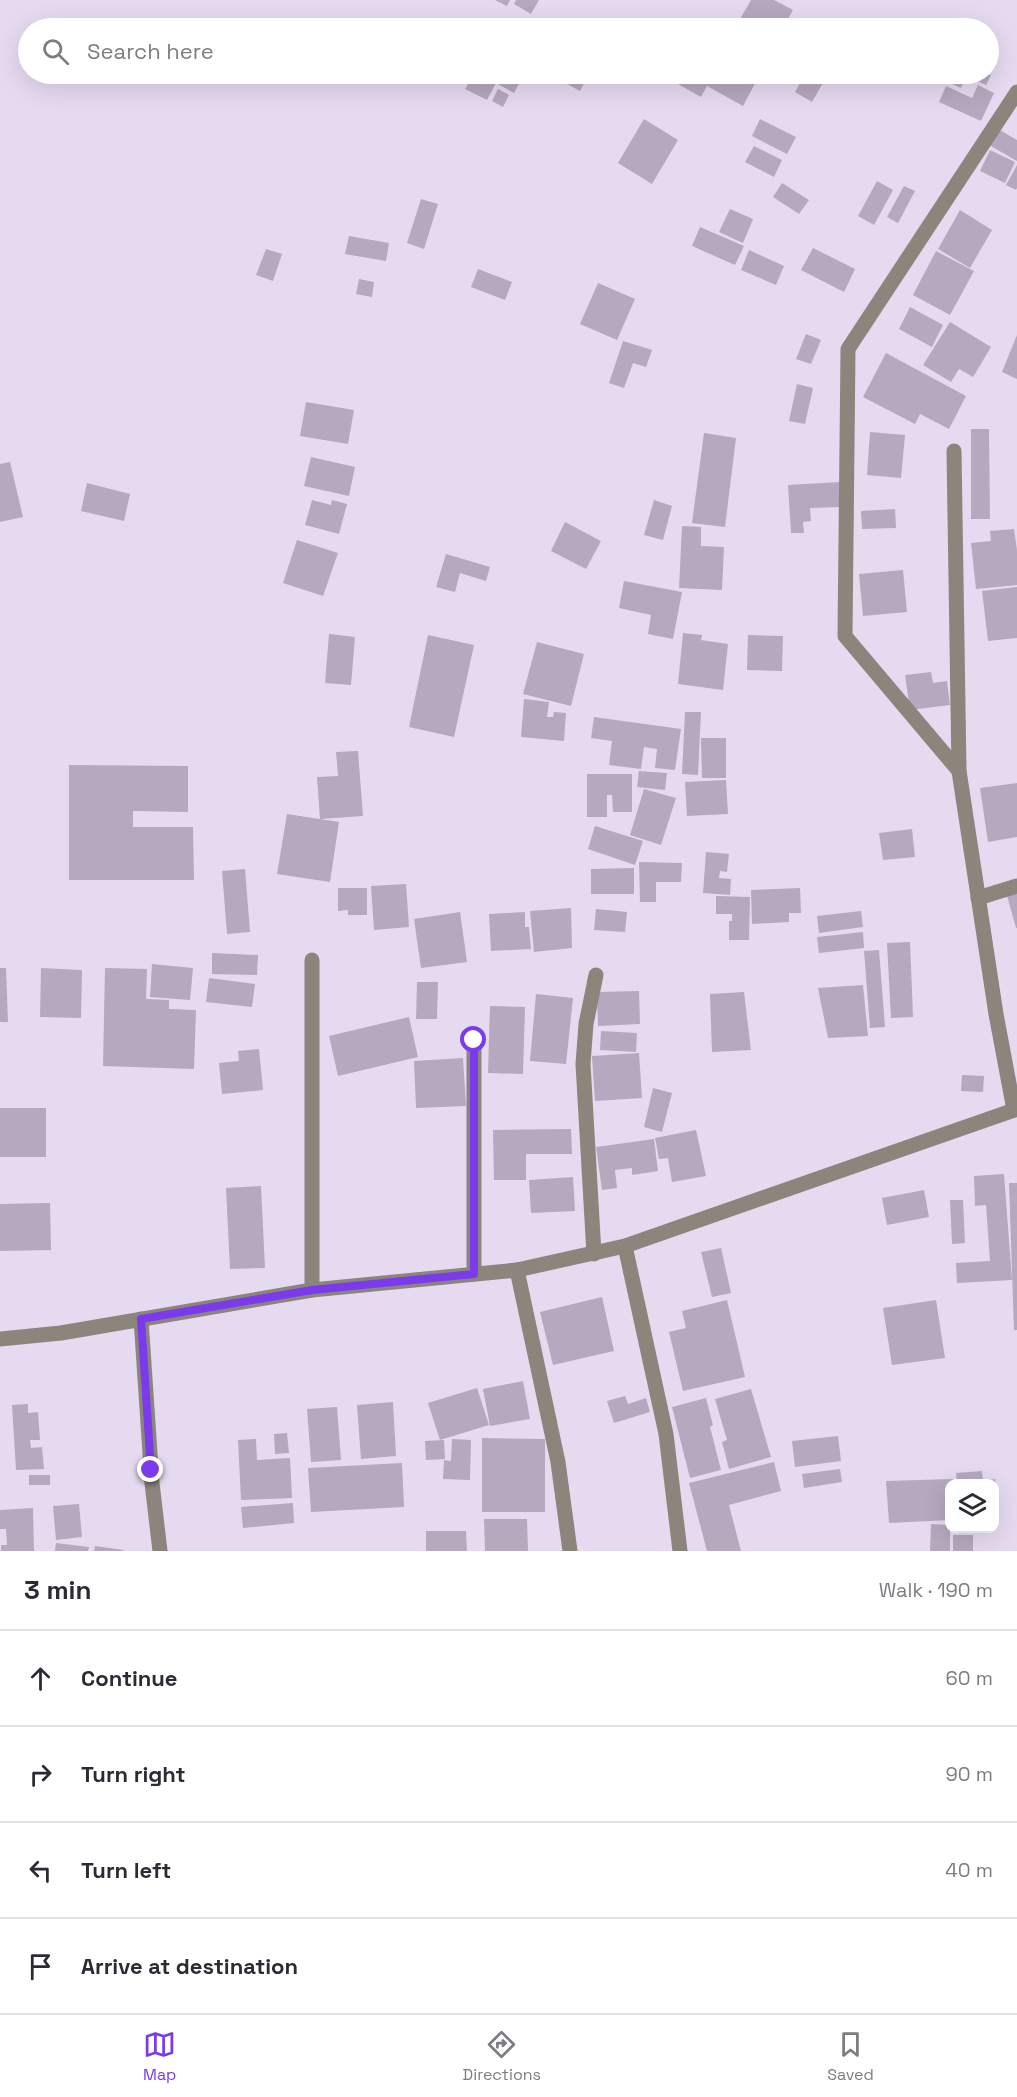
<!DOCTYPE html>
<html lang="en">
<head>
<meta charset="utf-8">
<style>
  :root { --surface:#fff; --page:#f7f7f7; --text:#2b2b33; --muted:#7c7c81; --line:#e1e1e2; --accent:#7c3aed }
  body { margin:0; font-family:"Space Grotesk",sans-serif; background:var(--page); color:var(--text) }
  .controls { position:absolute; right:18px; bottom:18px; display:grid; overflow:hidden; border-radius:12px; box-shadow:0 6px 24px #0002 }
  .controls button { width:54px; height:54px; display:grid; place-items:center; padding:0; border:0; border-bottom:2px solid var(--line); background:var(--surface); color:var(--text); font:30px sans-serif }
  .stop { position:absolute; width:18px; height:18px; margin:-14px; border:4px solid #7c3aed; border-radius:50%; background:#fff }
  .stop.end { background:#7c3aed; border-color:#fff; box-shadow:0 2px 6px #0008 }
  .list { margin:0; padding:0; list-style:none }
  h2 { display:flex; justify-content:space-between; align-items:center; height:78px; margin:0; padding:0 24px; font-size:26px }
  h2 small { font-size:20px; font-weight:400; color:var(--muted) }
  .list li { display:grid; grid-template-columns:39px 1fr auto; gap:18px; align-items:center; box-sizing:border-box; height:96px; padding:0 24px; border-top:2px solid var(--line) }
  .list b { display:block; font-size:22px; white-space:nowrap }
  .list em { font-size:20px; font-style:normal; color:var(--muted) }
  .icon { flex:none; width:33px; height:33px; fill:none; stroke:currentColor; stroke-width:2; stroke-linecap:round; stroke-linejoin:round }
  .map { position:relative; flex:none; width:1017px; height:1551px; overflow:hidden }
  .search { position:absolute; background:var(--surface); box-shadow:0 6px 24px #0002; left:18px; right:18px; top:18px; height:66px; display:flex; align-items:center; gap:15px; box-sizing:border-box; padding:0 21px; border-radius:33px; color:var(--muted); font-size:22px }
  .sheet { height:462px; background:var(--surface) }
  nav { display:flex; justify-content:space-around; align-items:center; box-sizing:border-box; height:84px; border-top:2px solid var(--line); background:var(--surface); font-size:16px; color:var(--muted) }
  nav a { display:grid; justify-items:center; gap:3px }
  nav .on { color:var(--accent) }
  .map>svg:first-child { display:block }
  .building { fill:#b6a8be }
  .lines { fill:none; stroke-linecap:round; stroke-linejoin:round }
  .minor { stroke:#8b857c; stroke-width:15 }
  .route { stroke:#7c3aed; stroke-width:8 }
</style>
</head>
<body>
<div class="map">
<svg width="1017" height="1551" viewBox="0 0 1017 1551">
  <rect width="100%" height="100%" fill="#e6daf1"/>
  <g class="building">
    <polygon points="495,0 510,0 507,6"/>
    <polygon points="516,0 539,0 531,14 514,4"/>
    <polygon points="751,0 774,0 793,10 783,28 768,26 767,28 735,28"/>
    <polygon points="474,74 524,74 514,93 496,83 487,100 465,89"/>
    <polygon points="549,74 589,74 580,91"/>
    <polygon points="660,74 755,74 759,76 743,106 707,86 701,97"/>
    <polygon points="805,74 828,74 812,102 795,92"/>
    <polygon points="955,74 987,74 991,75 986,85 966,76 961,88 950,83"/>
    <polygon points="978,85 994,93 981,121 939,102 946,86 972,98"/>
    <polygon points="498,89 509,95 503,107 492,101"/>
    <polygon points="644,119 678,140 652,184 618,163"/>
    <polygon points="760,119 796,137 787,154 752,136"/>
    <polygon points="998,129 1017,140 1017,161 989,145"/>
    <polygon points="754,146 782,160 774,177 745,162"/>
    <polygon points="990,150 1015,162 1005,183 980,171"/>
    <polygon points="1017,165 1017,188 1016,190 1006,185"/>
    <polygon points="877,181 893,190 874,225 858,216"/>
    <polygon points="782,183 809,200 799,214 773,197"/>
    <polygon points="904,186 915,191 898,223 887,217"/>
    <polygon points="421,199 438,204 424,249 407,243"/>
    <polygon points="730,209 753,219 743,243 719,232"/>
    <polygon points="960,210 992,230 970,268 938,249"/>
    <polygon points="700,227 744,246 735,265 692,246"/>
    <polygon points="349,236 389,243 386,261 345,254"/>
    <polygon points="813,248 855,269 844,292 801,270"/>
    <polygon points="266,249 282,254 273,281 256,275"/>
    <polygon points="749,250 784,266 776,285 741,270"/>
    <polygon points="936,251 974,271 950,315 913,295"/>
    <polygon points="478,269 512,282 505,300 471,287"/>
    <polygon points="359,279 374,282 372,297 356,294"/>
    <polygon points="598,283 635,299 617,340 580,324"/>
    <polygon points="910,307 943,325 932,347 899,329"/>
    <polygon points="950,322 991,347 973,377 959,369 951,382 923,365"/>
    <polygon points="806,334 821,340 811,364 796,359"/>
    <polygon points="1017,335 1017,379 1002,372"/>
    <polygon points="623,341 652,350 646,367 633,363 624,388 609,383"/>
    <polygon points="886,353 966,396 949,429 920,414 915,424 863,397"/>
    <polygon points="797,384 813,388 805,424 789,421"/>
    <polygon points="306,402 354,410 348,444 300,436"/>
    <polygon points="971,429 989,429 990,519 971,519"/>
    <polygon points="870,432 905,435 901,478 867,475"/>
    <polygon points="704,433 736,438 725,527 692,523"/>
    <polygon points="311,457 355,467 349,496 304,486"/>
    <polygon points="10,462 23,517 0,522 0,464"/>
    <polygon points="840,482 841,507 810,508 811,521 803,522 804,533 791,533 788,485"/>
    <polygon points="87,483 130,494 124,521 81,511"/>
    <polygon points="312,500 331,505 332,500 347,504 339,534 305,525"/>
    <polygon points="654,500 672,506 663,540 644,535"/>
    <polygon points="895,509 896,528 862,529 861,511"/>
    <polygon points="565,522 601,541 586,569 551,551"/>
    <polygon points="682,526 701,527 701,546 724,547 722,590 679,588"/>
    <polygon points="1014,529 1017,550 1017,585 976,589 971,543 991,541 990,531"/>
    <polygon points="297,540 338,553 323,596 283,583"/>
    <polygon points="446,554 490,567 486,581 460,573 455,592 436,587"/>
    <polygon points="903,570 907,612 863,616 859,574"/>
    <polygon points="624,581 682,592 673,639 648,634 651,615 619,608"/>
    <polygon points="1017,587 1017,638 988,641 982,591"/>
    <polygon points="683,633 702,635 701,640 728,644 723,690 678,684"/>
    <polygon points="329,634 355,637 351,685 325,683"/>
    <polygon points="428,635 474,645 454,737 409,727"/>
    <polygon points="748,635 783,636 782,671 747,670"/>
    <polygon points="537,642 584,654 571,706 523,694"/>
    <polygon points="931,672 933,683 947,681 950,705 910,710 905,675"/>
    <polygon points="524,699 549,702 547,717 553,717 554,712 566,713 564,741 521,737"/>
    <polygon points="685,712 701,712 698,775 682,774"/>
    <polygon points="594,717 681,729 675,770 655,768 657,749 644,747 641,769 609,765 612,741 591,738"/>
    <polygon points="701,738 726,738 726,778 702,778"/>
    <polygon points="358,751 363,816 320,819 317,777 338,776 336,752"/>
    <polygon points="69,765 188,766 188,812 133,811 133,827 193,827 194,880 69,880"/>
    <polygon points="639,771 667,773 665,790 637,787"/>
    <polygon points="587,774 632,774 632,812 613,812 612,795 607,795 607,817 587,817"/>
    <polygon points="726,780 728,814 687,816 685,782"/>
    <polygon points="1017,783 1017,837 988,842 980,788"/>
    <polygon points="644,789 676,798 661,845 630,835"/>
    <polygon points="287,814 339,822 330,882 277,874"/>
    <polygon points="595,826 643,841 635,865 588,849"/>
    <polygon points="912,829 915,857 883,860 879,833"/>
    <polygon points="706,852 729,854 727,872 720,871 719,878 731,879 730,895 703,893"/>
    <polygon points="639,862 682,863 681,882 656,882 656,902 640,902"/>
    <polygon points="634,868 634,894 591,894 591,869"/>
    <polygon points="245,869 250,932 227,934 222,871"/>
    <polygon points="406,884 409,927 374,930 371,886"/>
    <polygon points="338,888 367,888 367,915 348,915 348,910 338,911"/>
    <polygon points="800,888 801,913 789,913 789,922 752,924 751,890"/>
    <polygon points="1017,888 1017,928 1016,928 1006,892"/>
    <polygon points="716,896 750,897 749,940 729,940 729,921 732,921 732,914 716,914"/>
    <polygon points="571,908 572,948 534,952 530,911"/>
    <polygon points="596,909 627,912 625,932 594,930"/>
    <polygon points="861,911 863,927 819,933 817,916"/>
    <polygon points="460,912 467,962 421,968 414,919"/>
    <polygon points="525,912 525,927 529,927 531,949 491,951 489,914"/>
    <polygon points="863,932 864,948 819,953 817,937"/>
    <polygon points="910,942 913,1017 891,1018 887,943"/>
    <polygon points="879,950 885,1027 870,1028 864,951"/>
    <polygon points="212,953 258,955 257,975 212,974"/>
    <polygon points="152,964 193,968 190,1000 150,997"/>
    <polygon points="0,968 6,968 8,1022 0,1022"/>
    <polygon points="41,968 82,970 81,1018 40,1017"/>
    <polygon points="105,968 147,969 146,999 169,1000 169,1009 196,1010 194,1069 103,1066"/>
    <polygon points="209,978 255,984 252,1007 206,1002"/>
    <polygon points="417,982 438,982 437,1019 416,1019"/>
    <polygon points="863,985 868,1036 828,1038 818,988"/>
    <polygon points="639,991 640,1024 598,1026 597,992"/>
    <polygon points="744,992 751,1050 712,1052 710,994"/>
    <polygon points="536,994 573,998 566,1064 530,1061"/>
    <polygon points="490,1006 525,1007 523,1074 488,1073"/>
    <polygon points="409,1017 418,1057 338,1076 329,1036"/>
    <polygon points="601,1031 637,1033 636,1052 600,1050"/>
    <polygon points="259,1049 263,1090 222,1094 219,1063 239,1061 238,1051"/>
    <polygon points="639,1053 642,1098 595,1101 592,1056"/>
    <polygon points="463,1058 466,1106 416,1108 414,1061"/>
    <polygon points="962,1075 984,1076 983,1092 961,1091"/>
    <polygon points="653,1088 672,1093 662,1132 644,1127"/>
    <rect x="0" y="1108" width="46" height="49"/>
    <polygon points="571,1129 572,1154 526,1154 526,1180 494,1180 493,1130"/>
    <polygon points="696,1130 706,1176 672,1182 668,1158 659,1159 655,1138"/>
    <polygon points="654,1139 658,1171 632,1175 632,1168 615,1170 617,1188 602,1190 596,1147"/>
    <polygon points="1004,1174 1012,1280 957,1283 956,1263 990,1261 986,1205 975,1206 974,1176"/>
    <polygon points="573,1177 575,1211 531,1213 529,1180"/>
    <polygon points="1009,1183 1017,1183 1017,1330 1014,1330"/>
    <polygon points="261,1186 265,1268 230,1269 226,1188"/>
    <polygon points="924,1190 929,1217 887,1225 882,1198"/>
    <polygon points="950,1200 963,1200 965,1243 952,1244"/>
    <polygon points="50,1203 51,1250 0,1251 0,1204"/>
    <polygon points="721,1248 731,1293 712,1297 701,1252"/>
    <polygon points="602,1297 614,1351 553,1365 540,1312"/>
    <polygon points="727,1300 745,1377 683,1391 669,1332 686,1328 682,1311"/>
    <polygon points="936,1300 945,1358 892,1365 883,1308"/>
    <polygon points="523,1381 530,1419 490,1426 483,1389"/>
    <polygon points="477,1388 489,1425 440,1440 428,1403"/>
    <polygon points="751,1389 771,1457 729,1469 722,1442 727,1440 715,1399"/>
    <polygon points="625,1396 628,1404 646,1398 650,1412 614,1423 607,1401"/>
    <polygon points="706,1398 713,1425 710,1427 721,1470 690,1478 672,1407"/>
    <polygon points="393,1402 396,1456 361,1459 357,1405"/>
    <polygon points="28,1404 28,1413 38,1412 40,1440 30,1440 31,1448 42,1447 44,1469 16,1470 12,1405"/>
    <polygon points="337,1407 341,1460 311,1462 307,1409"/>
    <polygon points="287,1433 289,1453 275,1454 274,1434"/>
    <polygon points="838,1436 841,1461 795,1467 792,1441"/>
    <polygon points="482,1438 545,1439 545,1512 482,1512"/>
    <polygon points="256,1439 257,1460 290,1458 292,1498 241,1500 238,1440"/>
    <polygon points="452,1439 471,1440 470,1480 443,1479 444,1460 451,1461"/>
    <polygon points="444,1440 445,1459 426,1460 425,1441"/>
    <polygon points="774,1462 781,1491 729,1505 741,1551 707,1551 689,1483"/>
    <polygon points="402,1463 404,1507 311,1512 308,1468"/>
    <polygon points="840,1469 842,1482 804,1488 802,1474"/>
    <polygon points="982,1471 983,1481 995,1479 996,1484 957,1484 956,1473"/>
    <rect x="29" y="1475" width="21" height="10"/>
    <polygon points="953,1479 953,1484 950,1484 950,1520 889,1523 886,1481"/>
    <polygon points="293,1503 294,1523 243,1528 241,1507"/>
    <polygon points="79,1504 82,1537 56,1540 53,1506"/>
    <polygon points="33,1508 34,1551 1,1551 1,1545 7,1545 6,1529 0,1529 0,1510"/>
    <polygon points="484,1519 527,1519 528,1551 485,1551"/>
    <polygon points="931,1524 950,1525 950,1551 930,1551"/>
    <polygon points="426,1531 466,1531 467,1551 426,1551"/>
    <rect x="953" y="1535" width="20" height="16"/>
    <polygon points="56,1543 89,1547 88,1551 55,1551"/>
    <polygon points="95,1546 124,1550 123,1551 94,1551"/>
  </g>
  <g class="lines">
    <g class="minor">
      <polyline points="954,451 959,771 996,1014 1014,1110"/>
      <polyline points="959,771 845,636 848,349 1017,92"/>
      <polyline points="978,898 1017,886"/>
      <polyline points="312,960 312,1290"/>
      <polyline points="474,1040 474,1274"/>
      <polyline points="625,1246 666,1434 680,1551"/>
      <polyline points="594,1254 583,1064 586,1024 596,975"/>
      <polyline points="517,1270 558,1462 570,1551"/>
      <polyline points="141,1319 152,1483 160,1551"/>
      <polyline points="0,1339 61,1333 312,1290 517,1270 625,1246 1017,1109"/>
    </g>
  </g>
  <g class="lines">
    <polyline class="route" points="151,1470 141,1319 312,1290 474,1274 474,1040"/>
  </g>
</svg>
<div class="controls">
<button><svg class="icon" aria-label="layers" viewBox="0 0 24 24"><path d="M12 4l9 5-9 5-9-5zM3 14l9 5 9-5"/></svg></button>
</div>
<div class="stop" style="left:474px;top:1040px"></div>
<div class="stop end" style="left:151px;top:1470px"></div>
<div class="search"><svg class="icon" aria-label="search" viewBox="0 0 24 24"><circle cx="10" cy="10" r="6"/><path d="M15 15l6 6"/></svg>Search here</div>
</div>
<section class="sheet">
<h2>3 min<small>Walk · 190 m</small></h2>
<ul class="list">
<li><svg class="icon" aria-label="ahead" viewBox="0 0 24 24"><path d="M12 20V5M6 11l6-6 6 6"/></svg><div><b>Continue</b></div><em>60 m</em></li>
<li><svg class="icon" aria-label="right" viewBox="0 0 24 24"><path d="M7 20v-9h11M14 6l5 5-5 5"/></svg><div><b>Turn right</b></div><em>90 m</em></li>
<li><svg class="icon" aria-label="left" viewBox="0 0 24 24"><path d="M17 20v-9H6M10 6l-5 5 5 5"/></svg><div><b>Turn left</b></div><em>40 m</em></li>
<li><svg class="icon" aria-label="arrive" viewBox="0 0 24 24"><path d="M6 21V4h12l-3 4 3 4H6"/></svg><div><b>Arrive at destination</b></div></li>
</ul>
</section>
<nav>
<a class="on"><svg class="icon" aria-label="map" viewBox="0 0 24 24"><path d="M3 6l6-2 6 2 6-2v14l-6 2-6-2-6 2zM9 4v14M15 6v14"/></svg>Map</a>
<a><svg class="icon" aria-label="directions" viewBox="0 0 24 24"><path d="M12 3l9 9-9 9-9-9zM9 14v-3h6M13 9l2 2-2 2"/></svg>Directions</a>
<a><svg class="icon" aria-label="saved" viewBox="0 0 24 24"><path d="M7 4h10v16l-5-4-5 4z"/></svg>Saved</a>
</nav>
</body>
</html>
